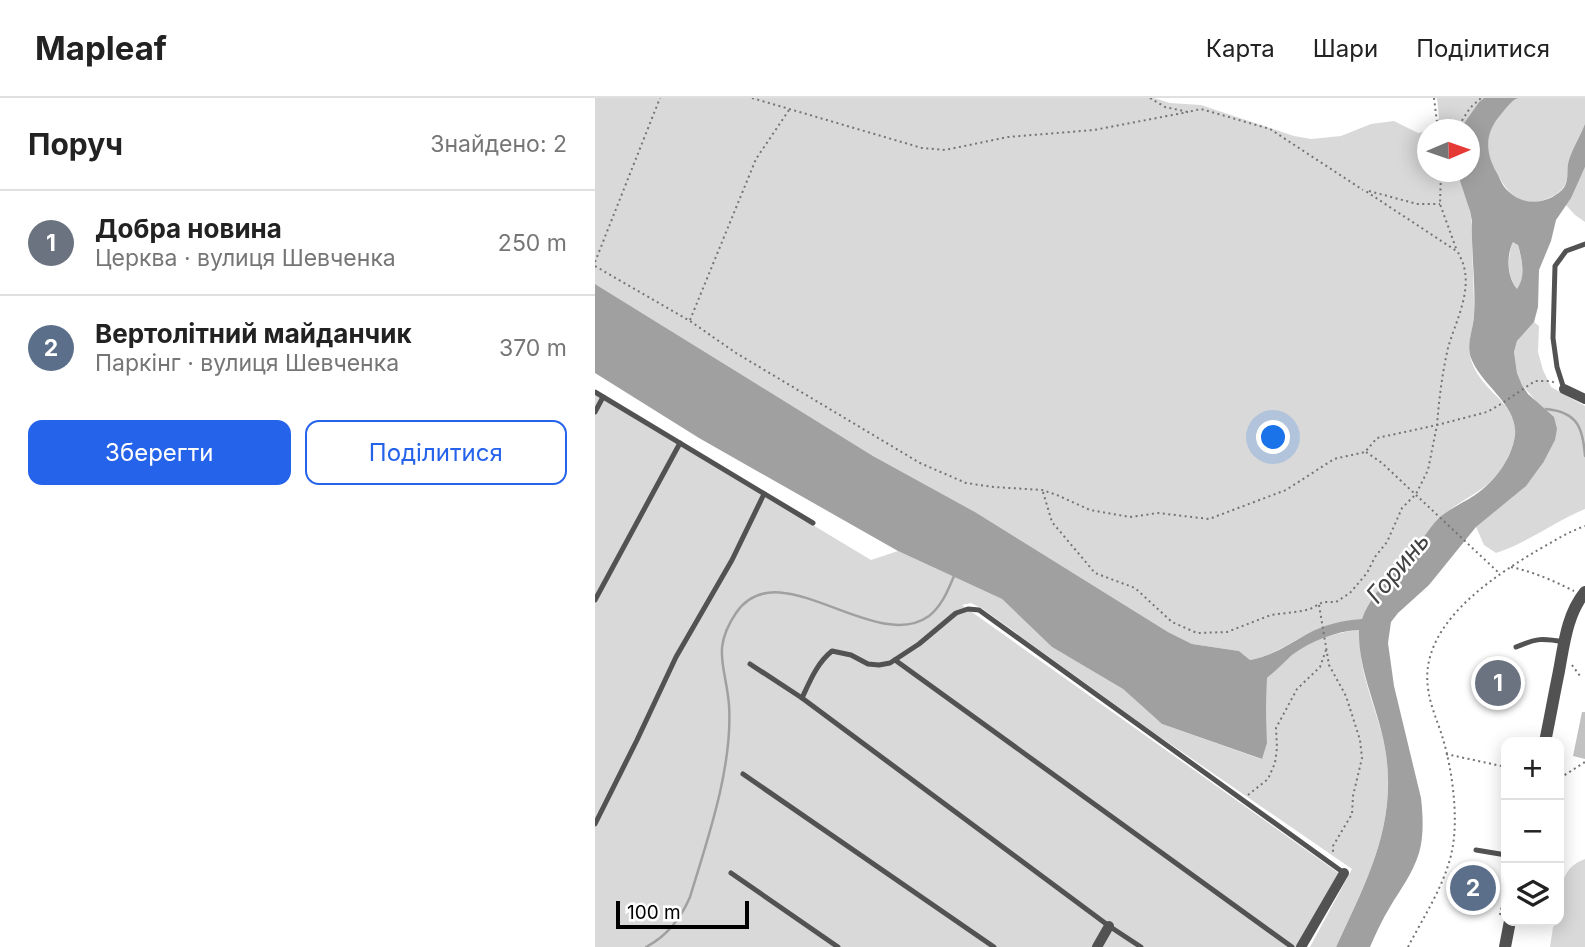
<!DOCTYPE html>
<html lang="uk">
<head>
<meta charset="utf-8">
<style>
  :root { --surface:#fff; --page:#f2f2f2; --text:#222; --muted:#767676; --line:#e0e0e0; --accent:#2563eb }
  body { margin:0; font-family:Inter,sans-serif; background:var(--page); color:var(--text) }
  .controls { position:absolute; right:21px; bottom:21px; display:grid; overflow:hidden; border-radius:14px; box-shadow:0 4px 18px #0003 }
  .controls button { width:63px; height:63px; display:grid; place-items:center; padding:0; border:0; border-bottom:2px solid var(--line); background:var(--surface); color:var(--text); font:35px sans-serif }
  .compass { position:absolute; left:822px; top:21px; width:63px; height:63px; border-radius:50%; background:var(--surface); box-shadow:0 4px 18px #0003; rotate:88deg }
  .scale { position:absolute; left:21px; bottom:18px; width:133px; box-sizing:border-box; padding-left:7px; border:4px solid #000; border-top:0; font-size:19px; line-height:24px; white-space:nowrap; color:#000; -webkit-text-stroke:5px #fff; paint-order:stroke }
  .you { position:absolute; left:679px; top:340px; width:24px; height:24px; margin:-18px; border:5px solid #fff; border-radius:50%; background:#1a73e8; box-shadow:0 0 0 10px #1a73e833 }
  .badge { display:grid; place-items:center; width:46px; height:46px; border-radius:50%; background:var(--accent); color:#fff; font-size:23px; font-weight:700 }
  .pin { position:absolute; translate:-50% -50%; border:4px solid #fff; box-shadow:0 2px 7px #0006 }
  .list { margin:0; padding:0; list-style:none }
  h2 { display:flex; justify-content:space-between; align-items:center; height:91px; margin:0; padding:0 28px; font-size:30px }
  h2 small { font-size:23px; font-weight:400; color:var(--muted) }
  .list li { display:grid; grid-template-columns:46px 1fr auto; gap:21px; align-items:center; box-sizing:border-box; height:105px; padding:0 28px; border-top:2px solid var(--line) }
  .list b { display:block; font-size:26px; white-space:nowrap }
  .list p { margin:0; font-size:23px; white-space:nowrap; color:var(--muted) }
  .list em { font-size:23px; font-style:normal; color:var(--muted) }
  .actions { display:flex; gap:14px; padding:21px 28px }
  .actions a { flex:1; padding:16px 0; border:2px solid var(--accent); border-radius:14px; text-align:center; font-size:24px; color:var(--accent) }
  .actions .main { background:var(--accent); color:#fff }
  .icon { flex:none; width:38px; height:38px; fill:none; stroke:currentColor; stroke-width:2; stroke-linecap:round; stroke-linejoin:round }
  .map { position:relative; flex:none; width:990px; height:849px; overflow:hidden }
  header { display:flex; align-items:center; gap:42px; box-sizing:border-box; height:98px; padding:0 35px; background:var(--surface); border-bottom:2px solid var(--line) }
  header strong { font-size:33px }
  nav { display:flex; gap:38px; margin-inline-start:auto; font-size:24px }
  main { display:flex }
  aside { flex:1; background:var(--surface) }
  .map>svg:first-child { display:block }
  .green { fill:#d9d9d9 }
  .water { fill:#a0a0a0; fill-rule:evenodd }
  .lines { fill:none; stroke-linecap:round; stroke-linejoin:round }
  .stream { stroke:#a0a0a0; stroke-width:2.5 }
  .building { fill:#c2c2c2 }
  .path { stroke:#747474; stroke-width:2; stroke-dasharray:2 3.5; stroke-linecap:butt }
  .service { stroke:#525252; stroke-width:5 }
  .minor { stroke:#525252; stroke-width:10 }
  .tertiary { stroke:#525252; stroke-width:12 }
  .labels { text-anchor:middle; stroke-width:5; stroke-linejoin:round; paint-order:stroke }
  .water-label { font-size:24px; font-style:italic; fill:#414141; stroke:#fff }
</style>
</head>
<body>
<header>
<strong>Mapleaf</strong>
<nav><a>Карта</a><a>Шари</a><a>Поділитися</a></nav>
</header>
<main>
<aside>
<h2>Поруч<small>Знайдено: 2</small></h2>
<ul class="list">
<li><span class="badge" style="background:#6b7280">1</span><div><b>Добра новина</b><p>Церква · вулиця Шевченка</p></div><em>250 m</em></li>
<li><span class="badge" style="background:#5c6f8a">2</span><div><b>Вертолітний майданчик</b><p>Паркінг · вулиця Шевченка</p></div><em>370 m</em></li>
</ul>
<div class="actions"><a class="main">Зберегти</a><a>Поділитися</a></div>
</aside>
<div class="map">
<svg width="990" height="849" viewBox="0 0 990 849">
  <rect width="100%" height="100%" fill="#fff"/>
  <g class="green">
    <path d="M0 0H559L575 5 606 7 699 38 716 41 746 38 776 26 799 23 823 35 832 33V74H862C866 87 872 100 875 114 878 126 877 139 877 151 878 172 879 193 879 214 879 230 871 246 876 262 889 303 941 307 911 363 895 393 872 397 848 417 834 428 826 445 815 459 810 465 802 470 796 477 785 491 776 506 767 521 748 522 729 528 712 536 693 546 677 558 655 562L644 553 597 546 573 534 380 414 278 358 0 186Z"/>
    <polygon points="842,0 889,0 884,4 865,31 835,32 844,20"/>
    <path d="M923 0H990V27L973 68C974 83 970 92 956 99 932 111 916 101 904 79 900 70 895 64 893 54 890 34 905 9 923 0Z"/>
    <polygon points="990,69 990,124 980,117 971,107"/>
    <path d="M918 144 922 145C927 160 930 175 924 191H922C912 178 912 159 918 144Z"/>
    <path d="M939 224 944 228 943 254 948 272 956 289 990 308V411C959 424 932 445 901 455L889 447 881 429C906 406 928 395 948 365L940 302 927 287 922 275 919 254 922 243Z"/>
    <path d="M0 296 276 462 303 453 407 501 457 549 528 591 567 626 666 661 672 645 671 611 672 580C681 573 688 564 697 557 717 542 740 534 765 532 762 570 779 604 788 640 806 719 773 780 741 849H715L757 771 558 634 388 511 376 505 367 507 745 776 703 849H0Z"/>
    <path d="M990 761V849H955L959 823H964C964 799 963 770 990 761Z"/>
  </g>
  <path class="water" d="M889 0H923C916 3 912 9 907 15 890 34 889 53 902 75 905 81 908 89 913 93 928 108 951 107 967 92 974 85 972 75 973 66 976 53 985 39 990 26V69L976 100 961 122 956 143 944 172 943 209 939 224 922 243 919 254 922 275 927 287 933 296 959 319 962 331 960 342 948 365 931 388 881 429 834 487 803 515 796 524 793 545 799 588 826 700C828 717 829 739 824 755 818 775 805 792 795 809 787 822 781 835 775 849H741C773 780 806 720 788 640 780 603 763 570 764 532 741 533 716 543 697 557 689 564 681 573 672 580L671 611 672 645 667 661 567 626 528 591 457 549 407 501 303 453 104 340 0 275V186L278 358 380 414 573 534 597 546 644 553 655 562C677 558 693 547 712 536 729 527 748 522 767 521 773 504 787 486 800 473 805 468 811 464 815 458 825 446 832 432 844 420 854 411 868 405 880 397 899 384 917 361 920 337 923 307 886 287 876 260 871 247 878 232 879 218 881 187 876 154 877 123L875 113 862 74H874V32L865 31 884 4ZM918 144 923 147C927 161 931 179 922 191 912 179 911 158 918 144Z"/>
  <g class="lines">
    <g class="stream">
      <path d="M951 311C982 314 988 329 990 358"/>
      <path d="M51 849C72 838 86 820 95 799 113 740 138 668 134 607 131 568 116 552 141 515 183 452 280 557 334 518 347 508 353 492 359 478"/>
    </g>
  </g>
  <g class="building">
    <polygon points="907,562 926,590 898,608 880,580"/>
    <polygon points="987,614 990,614 990,661 978,658"/>
  </g>
  <g class="lines">
    <g class="path">
      <polyline points="157,0 327,50 350,52 413,39 499,32 593,14"/>
      <polyline points="555,0 570,9 593,14 606,11 675,31 768,92"/>
      <polyline points="839,0 843,32"/>
      <polyline points="861,32 875,10 886,0"/>
      <polyline points="846,74 845,106 862,153"/>
      <polyline points="774,93 822,106 845,106"/>
      <polyline points="0,164 65,0"/>
      <path d="M0 168 95 223 141 255 325 365 371 385 399 389 447 392 462 397 495 412 535 419 563 415 614 421 691 392 739 361 770 354 782 340 842 327C844 302 847 276 853 250 860 225 876 196 869 169 868 164 865 159 863 154L769 92"/>
      <polyline points="95,222 161,61 194,12"/>
      <polyline points="771,354 787,365 904,475"/>
      <polyline points="448,394 457,424 500,475 540,490 577,524 602,535 632,534 676,517 707,513 715,511 728,504 741,504 755,495 772,475 780,459 792,444 807,410 821,396 833,372 842,327 892,314 906,306 940,283 956,283 960,285"/>
      <path d="M916 469C939 474 959 483 979 493"/>
      <polyline points="724,507 734,567 751,598 765,642 767,660 758,698 757,716 738,748 738,757"/>
      <polyline points="977,567 985,578"/>
      <polyline points="851,656 911,669"/>
      <polyline points="965,680 990,664"/>
      <polyline points="653,697 673,681 680,665 682,650 681,630 702,591 725,569 731,552"/>
      <polyline points="905,817 911,787"/>
      <path d="M813 849C829 818 853 782 858 747 863 716 857 671 848 641 843 624 835 608 833 590 824 527 896 480 943 452 959 443 973 434 990 428"/>
    </g>
    <g class="service">
      <polyline points="969,291 962,269 958,240 960,168 971,153 990,146"/>
      <polyline points="0,294 218,425"/>
      <polyline points="0,314 8,299"/>
      <polyline points="0,502 85,345"/>
      <path d="M921 549C942 540 947 540 970 544"/>
      <polyline points="300,562 697,849"/>
      <polyline points="155,566 207,600 514,828 546,849"/>
      <path d="M207 600C215 583 222 565 237 553L256 557 273 566 284 567 295 565 324 546 361 515 373 511 384 512 749 775"/>
      <polyline points="148,676 399,849"/>
      <polyline points="0,726 42,642 81,559 137,462 169,396"/>
      <polyline points="881,752 911,757"/>
      <polyline points="136,775 243,849"/>
    </g>
    <g class="minor">
      <polyline points="969,291 990,301"/>
      <polyline points="502,849 514,828"/>
      <polyline points="706,849 749,775"/>
    </g>
    <g class="tertiary">
      <path d="M950 644C955 620 959 597 964 573 969 546 972 516 990 494"/>
      <polyline points="910,849 915,823"/>
    </g>
  </g>
  <g class="labels">
    <g class="water-label">
      <text transform="translate(803 470) rotate(-50)" y="8">Горинь</text>
    </g>
  </g>
</svg>
<div class="controls">
<button>+</button>
<button>−</button>
<button><svg class="icon" aria-label="layers" viewBox="0 0 24 24"><path d="M12 4l9 5-9 5-9-5zM3 14l9 5 9-5"/></svg></button>
</div>
<svg class="compass" viewBox="-18 -18 36 36"><path d="M0-13l5 13h-10z" fill="#e53935"/><path d="M0 13l5-13h-10z" fill="#767676"/></svg>
<div class="scale">100 m</div>
<div class="you"></div>
<div class="pin badge" style="left:903px;top:585px;background:#6b7280">1</div>
<div class="pin badge" style="left:878px;top:790px;background:#5c6f8a">2</div>
</div>
</main>
</body>
</html>
